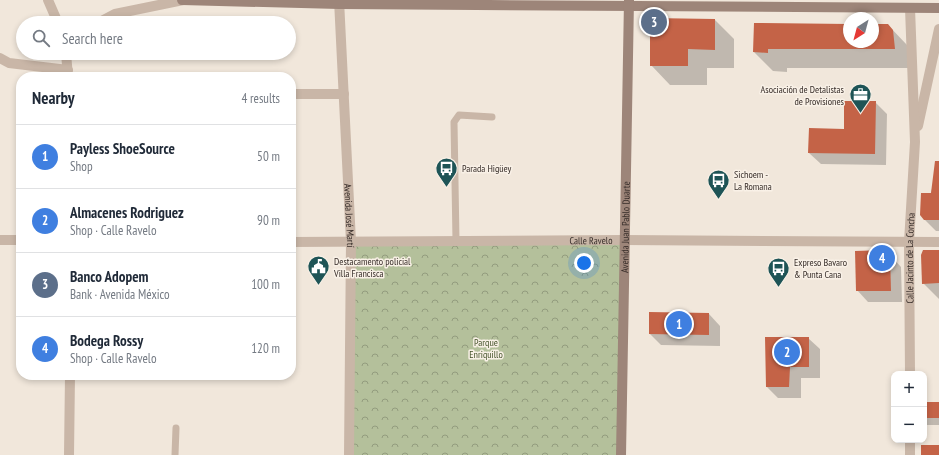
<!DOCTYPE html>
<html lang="en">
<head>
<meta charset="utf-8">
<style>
  :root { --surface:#fff; --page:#f6f6f7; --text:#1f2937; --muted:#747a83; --line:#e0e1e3; --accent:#1e5456 }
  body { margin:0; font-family:"PT Sans Narrow",sans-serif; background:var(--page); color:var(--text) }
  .controls { position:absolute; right:12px; bottom:12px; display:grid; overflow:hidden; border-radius:8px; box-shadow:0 2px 6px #0003 }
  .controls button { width:36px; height:36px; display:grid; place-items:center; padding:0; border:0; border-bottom:1px solid var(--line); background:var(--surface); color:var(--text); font:20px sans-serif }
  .compass { position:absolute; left:843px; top:12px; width:36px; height:36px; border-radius:50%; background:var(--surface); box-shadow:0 2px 6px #0003; rotate:216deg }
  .you { position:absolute; left:584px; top:263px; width:14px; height:14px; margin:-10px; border:3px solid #fff; border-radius:50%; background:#1a73e8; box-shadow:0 0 0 6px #1a73e833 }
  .badge { display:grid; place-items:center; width:26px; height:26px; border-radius:50%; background:var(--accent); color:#fff; font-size:13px; font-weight:700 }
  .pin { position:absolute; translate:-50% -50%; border:2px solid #fff; box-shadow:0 1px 4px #0006 }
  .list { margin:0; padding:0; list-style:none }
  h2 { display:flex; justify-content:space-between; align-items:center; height:52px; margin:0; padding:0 16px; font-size:17px }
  h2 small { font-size:13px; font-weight:400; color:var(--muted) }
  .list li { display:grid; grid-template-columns:26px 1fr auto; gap:12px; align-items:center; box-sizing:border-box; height:64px; padding:0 16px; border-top:1px solid var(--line) }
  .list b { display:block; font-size:15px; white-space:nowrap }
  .list p { margin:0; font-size:13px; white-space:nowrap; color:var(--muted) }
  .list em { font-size:13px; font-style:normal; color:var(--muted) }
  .icon { flex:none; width:22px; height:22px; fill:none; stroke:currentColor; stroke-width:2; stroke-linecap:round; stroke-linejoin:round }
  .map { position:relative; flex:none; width:939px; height:455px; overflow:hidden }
  .search { position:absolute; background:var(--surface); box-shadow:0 2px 6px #0003; left:16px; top:16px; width:280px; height:44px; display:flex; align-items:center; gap:10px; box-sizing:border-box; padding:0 14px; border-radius:22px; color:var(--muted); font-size:15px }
  .panel { position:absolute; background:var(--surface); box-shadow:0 2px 6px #0003; left:16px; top:72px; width:280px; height:308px; border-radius:16px }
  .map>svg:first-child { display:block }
  .park { fill:url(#park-crowns) }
  .shadow { fill:#0003 }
  .building { fill:#c46347 }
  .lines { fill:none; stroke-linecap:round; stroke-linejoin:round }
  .lane { stroke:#c9b6a7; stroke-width:7 }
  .street { stroke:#c9b6a7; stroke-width:10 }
  .secondary { stroke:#9d8579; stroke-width:10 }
  .labels { text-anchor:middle; stroke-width:3; stroke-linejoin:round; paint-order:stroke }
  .poi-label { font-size:10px; fill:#362c28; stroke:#f9f1e7; text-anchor:start }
  .street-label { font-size:10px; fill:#362c28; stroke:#f9f1e7 }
  .park-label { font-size:10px; fill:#46542c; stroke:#f9f1e7 }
</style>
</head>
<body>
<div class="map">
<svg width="939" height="455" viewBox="0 0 939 455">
  <defs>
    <pattern id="park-crowns" width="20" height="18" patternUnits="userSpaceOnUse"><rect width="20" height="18" fill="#b4c09b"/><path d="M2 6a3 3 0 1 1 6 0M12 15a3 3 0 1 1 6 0" fill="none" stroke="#939c7e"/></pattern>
  </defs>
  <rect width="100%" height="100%" fill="#f1e7db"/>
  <polygon class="park" points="624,240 621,455 349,455 351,242"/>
  <g class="shadow">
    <polygon points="715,20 734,39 734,68 707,68 707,85 670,85 651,65"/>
    <polygon points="849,25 849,42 873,42 873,25 888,25 907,45 913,68 787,68 787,72 773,71 754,52"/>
    <polygon points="875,102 887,114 886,165 821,164 809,153 845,130"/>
    <polygon points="939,162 939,231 936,231 924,219"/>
    <polygon points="939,251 939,299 923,283"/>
    <polygon points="890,255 901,267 902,302 868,302 857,290"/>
    <polygon points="709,314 720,326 720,346 661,345 650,334"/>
    <polygon points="808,338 820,349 820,378 801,378 801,398 778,398 767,387"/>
    <polygon points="924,403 939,403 939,425 927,425 924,423"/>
  </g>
  <g class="building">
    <polygon points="650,18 715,19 715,50 688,49 688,66 650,66"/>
    <polygon points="754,23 849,24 849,42 873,42 873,24 888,24 893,30 895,49 768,49 768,53 753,52"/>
    <polygon points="844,101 876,101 875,154 808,153 809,128 844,129"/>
    <polygon points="935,161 939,161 939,220 924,220 920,215 921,193 931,193"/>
    <polygon points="884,250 890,254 891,291 856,291 855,251"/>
    <polygon points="923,250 939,250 939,283 922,284 921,255"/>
    <polygon points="649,312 709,313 709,335 649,334"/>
    <polygon points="765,337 809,337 809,367 790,367 789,387 766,387"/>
    <rect x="924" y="402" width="15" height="16"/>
    <rect x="921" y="445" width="18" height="10"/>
  </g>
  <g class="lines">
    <g class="lane">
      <polyline points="456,241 454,122 459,115 492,117"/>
      <polyline points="175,455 176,428"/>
    </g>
    <g class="street">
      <polyline points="48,0 58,23"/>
      <path id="s1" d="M339 0 351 242 349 455"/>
      <polyline points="98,23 115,14 183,0"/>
      <polyline points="66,53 68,77"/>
      <polyline points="0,58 9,63 68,70"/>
      <polyline points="291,94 344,94"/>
      <polyline points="918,126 939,29"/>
      <polyline points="0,240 21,240"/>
      <path id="s2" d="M291 242 624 240 939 242"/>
      <path id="s3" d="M910 374 909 242 915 142 910 8"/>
      <polyline points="910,440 910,455"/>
      <polyline points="69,455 70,375"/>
    </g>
    <g class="secondary">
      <polyline points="182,0 339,4 939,8"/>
      <path id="s4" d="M621 455 629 0"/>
    </g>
  </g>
  <defs>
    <symbol id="office-pin" viewBox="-11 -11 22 30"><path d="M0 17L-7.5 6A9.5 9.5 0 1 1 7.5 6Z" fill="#1e5456" stroke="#f9f1e7"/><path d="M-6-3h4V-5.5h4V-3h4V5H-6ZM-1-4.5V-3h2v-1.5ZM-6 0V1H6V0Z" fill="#fff"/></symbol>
    <symbol id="bus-pin" viewBox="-11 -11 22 30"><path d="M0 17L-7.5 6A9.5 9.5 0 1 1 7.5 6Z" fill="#1e5456" stroke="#f9f1e7"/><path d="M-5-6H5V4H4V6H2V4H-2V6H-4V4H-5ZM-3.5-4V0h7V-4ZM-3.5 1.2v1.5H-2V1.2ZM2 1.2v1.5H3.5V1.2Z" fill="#fff"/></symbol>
    <symbol id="civic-pin" viewBox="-11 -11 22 30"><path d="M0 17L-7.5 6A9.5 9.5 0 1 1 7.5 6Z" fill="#1e5456" stroke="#f9f1e7"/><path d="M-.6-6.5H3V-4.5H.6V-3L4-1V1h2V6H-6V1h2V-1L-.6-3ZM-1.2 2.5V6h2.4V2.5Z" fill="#fff"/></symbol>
  </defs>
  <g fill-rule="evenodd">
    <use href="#office-pin" x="848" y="82" width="25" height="34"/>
    <use href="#bus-pin" x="434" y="156" width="25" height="34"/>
    <use href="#bus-pin" x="706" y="168" width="25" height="34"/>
    <use href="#civic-pin" x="306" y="254" width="25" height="34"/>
    <use href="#bus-pin" x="766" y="256" width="25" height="34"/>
  </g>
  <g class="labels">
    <g class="poi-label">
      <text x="844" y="93" text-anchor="end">Asociación de Detalistas<tspan x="844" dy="12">de Provisiones</tspan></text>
      <text x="462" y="172">Parada Higüey</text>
      <text x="734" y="178">Sichoem -<tspan x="734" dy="12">La Romana</tspan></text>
      <text x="334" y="265">Destacamento policial<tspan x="334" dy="12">Villa Francisca</tspan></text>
      <text x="794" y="266">Expreso Bavaro<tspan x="794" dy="12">&amp; Punta Cana</tspan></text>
    </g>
    <g class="street-label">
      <text dy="4" stroke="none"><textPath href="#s1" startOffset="216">Avenida José Martí</textPath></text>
      <text dy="4" stroke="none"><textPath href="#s4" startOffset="228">Avenida Juan Pablo Duarte</textPath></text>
      <text dy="4" stroke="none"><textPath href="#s2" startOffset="300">Calle Ravelo</textPath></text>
      <text dy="4" stroke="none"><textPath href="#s3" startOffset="116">Calle Jacinto de La Concha</textPath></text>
    </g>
    <g class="park-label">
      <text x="486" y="346">Parque<tspan x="486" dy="12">Enriquillo</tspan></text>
    </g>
  </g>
</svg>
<div class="controls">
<button>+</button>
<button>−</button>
</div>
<svg class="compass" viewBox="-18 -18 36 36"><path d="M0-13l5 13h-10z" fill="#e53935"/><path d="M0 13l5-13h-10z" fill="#747a83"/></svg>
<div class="you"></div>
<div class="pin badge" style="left:679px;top:324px;background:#3f7fe0">1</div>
<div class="pin badge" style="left:787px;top:352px;background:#3f7fe0">2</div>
<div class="pin badge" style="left:654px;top:22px;background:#5c6f8a">3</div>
<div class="pin badge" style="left:882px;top:258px;background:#3f7fe0">4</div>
<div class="search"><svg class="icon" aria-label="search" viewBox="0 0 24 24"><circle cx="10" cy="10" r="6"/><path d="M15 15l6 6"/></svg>Search here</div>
<section class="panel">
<h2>Nearby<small>4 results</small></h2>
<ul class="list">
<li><span class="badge" style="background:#3f7fe0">1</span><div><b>Payless ShoeSource</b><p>Shop</p></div><em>50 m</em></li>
<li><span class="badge" style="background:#3f7fe0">2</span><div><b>Almacenes Rodriguez</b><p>Shop · Calle Ravelo</p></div><em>90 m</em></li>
<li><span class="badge" style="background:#5c6f8a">3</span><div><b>Banco Adopem</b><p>Bank · Avenida México</p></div><em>100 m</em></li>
<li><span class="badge" style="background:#3f7fe0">4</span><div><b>Bodega Rossy</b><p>Shop · Calle Ravelo</p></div><em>120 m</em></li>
</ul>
</section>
</div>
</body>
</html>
